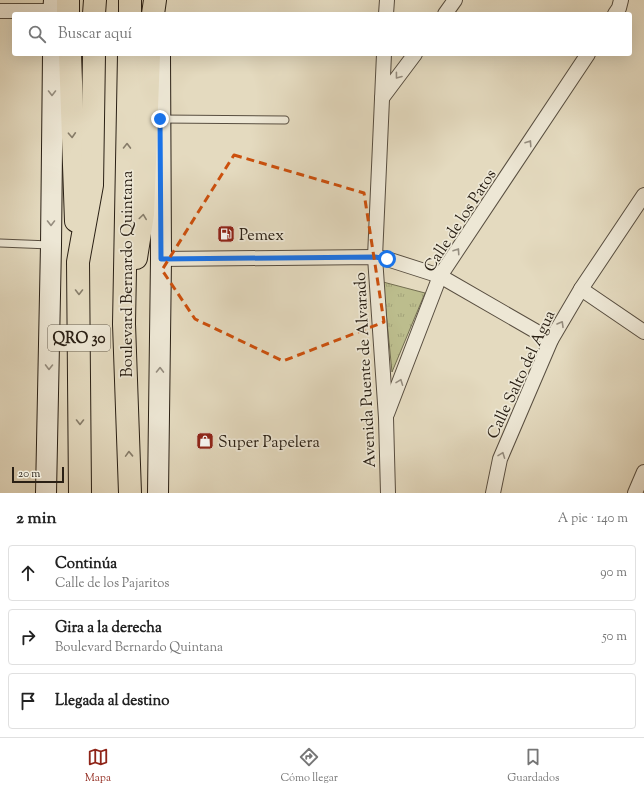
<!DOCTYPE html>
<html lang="es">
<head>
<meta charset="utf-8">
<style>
  :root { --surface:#fff; --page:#f2f2f2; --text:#222; --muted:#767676; --line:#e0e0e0; --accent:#8f2418 }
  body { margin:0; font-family:"Sorts Mill Goudy",serif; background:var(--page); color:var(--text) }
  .scale { position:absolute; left:12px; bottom:10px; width:52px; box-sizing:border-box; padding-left:4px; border:2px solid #2a2015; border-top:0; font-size:11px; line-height:14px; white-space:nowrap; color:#2a2015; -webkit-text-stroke:3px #ede7d5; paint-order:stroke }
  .stop { position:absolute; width:12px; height:12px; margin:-9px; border:3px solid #1a73e8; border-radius:50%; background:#fff }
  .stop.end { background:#1a73e8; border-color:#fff; box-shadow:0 1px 4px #0008 }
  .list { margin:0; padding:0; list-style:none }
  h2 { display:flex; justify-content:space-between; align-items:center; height:52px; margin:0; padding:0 16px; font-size:17px }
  h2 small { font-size:13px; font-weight:400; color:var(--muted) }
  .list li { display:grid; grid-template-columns:26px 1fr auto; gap:12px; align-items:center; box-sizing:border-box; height:56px; margin:0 8px 8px; padding:0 8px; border:1px solid var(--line); border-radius:4px }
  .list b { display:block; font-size:15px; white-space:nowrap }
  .list p { margin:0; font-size:13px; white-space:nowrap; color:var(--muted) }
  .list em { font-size:13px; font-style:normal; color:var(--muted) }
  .icon { flex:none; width:22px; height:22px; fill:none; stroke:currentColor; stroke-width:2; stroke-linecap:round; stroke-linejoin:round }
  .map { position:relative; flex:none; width:644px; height:493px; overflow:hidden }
  .search { position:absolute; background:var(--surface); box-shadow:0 4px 16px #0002; left:12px; right:12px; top:12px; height:44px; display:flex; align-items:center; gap:10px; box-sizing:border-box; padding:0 14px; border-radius:4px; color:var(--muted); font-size:15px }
  .sheet { height:244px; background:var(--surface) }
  nav { display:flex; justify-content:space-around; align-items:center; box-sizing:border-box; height:56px; border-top:1px solid var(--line); background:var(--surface); font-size:11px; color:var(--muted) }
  nav a { display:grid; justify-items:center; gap:2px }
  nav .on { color:var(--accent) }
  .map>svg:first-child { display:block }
  .grass { fill:url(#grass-tufts); stroke:#736e51 }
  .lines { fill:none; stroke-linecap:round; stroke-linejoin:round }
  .lane-casing { stroke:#584e40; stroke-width:9 }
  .street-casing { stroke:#584e40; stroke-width:16 }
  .secondary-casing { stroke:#2a2015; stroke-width:22 }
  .highway-casing { stroke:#2a2015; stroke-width:24 }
  .lane { stroke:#ede7d5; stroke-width:7 }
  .street { stroke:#ede7d5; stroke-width:14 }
  .secondary { stroke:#ede7d5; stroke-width:20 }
  .highway { stroke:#e4dabf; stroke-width:22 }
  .oneway { stroke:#958d7f }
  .oneway2 { stroke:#877d6a }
  .route { stroke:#1a73e8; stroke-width:5 }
  .marked { fill:none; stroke:#cc500d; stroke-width:3; stroke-dasharray:8 5; stroke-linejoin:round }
  .labels { text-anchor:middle; stroke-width:3.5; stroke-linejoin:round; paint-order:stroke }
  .shield { fill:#ede7d5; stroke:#645c4f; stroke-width:1 }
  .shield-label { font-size:15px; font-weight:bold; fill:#2a2015 }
  .street-label { font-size:16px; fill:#2a2015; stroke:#ede7d5 }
  .poi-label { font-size:16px; fill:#2a2015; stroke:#ede7d5; text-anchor:start }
</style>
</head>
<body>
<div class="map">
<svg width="644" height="493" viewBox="0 0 644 493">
  <defs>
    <pattern id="grass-tufts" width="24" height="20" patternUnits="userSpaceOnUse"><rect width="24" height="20" fill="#bcbd8d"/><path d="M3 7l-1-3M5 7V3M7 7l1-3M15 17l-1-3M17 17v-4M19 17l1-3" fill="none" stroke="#a2a279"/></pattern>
  </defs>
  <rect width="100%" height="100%" fill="#e4dabf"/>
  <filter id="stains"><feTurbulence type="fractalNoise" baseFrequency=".005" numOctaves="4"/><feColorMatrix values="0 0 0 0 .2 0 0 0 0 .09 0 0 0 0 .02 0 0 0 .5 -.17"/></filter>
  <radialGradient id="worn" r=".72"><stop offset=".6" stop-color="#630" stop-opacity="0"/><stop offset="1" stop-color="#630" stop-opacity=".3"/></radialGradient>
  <polygon class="grass" points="383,282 425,293 392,372"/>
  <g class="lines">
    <defs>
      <g id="lane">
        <polyline points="161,119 285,120"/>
        <polyline points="0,243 50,245"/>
      </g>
      <g id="street">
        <polyline points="0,11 53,11"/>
        <polyline points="386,14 387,0"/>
        <polyline points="445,14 455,0"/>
        <polyline points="615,14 619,8 621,0"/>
        <polyline points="384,54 375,257 386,418 388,493"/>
        <polyline points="382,98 415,54"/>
        <polyline points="161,259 375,257 387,259 440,276 551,340"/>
        <polyline points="581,289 644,332"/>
        <polyline points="387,414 440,276 588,54"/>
        <polyline points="493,493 500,459 551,340 581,289 644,195"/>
        <polyline points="635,493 644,472"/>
      </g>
      <g id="secondary">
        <polyline points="53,14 54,0"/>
        <polyline points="46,493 51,245 53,54"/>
        <polyline points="158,493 161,259 160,54"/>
      </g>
      <g id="highway">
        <polyline points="68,0 68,14"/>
        <polyline points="94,14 95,0"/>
        <polyline points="130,14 130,0"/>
        <polyline points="153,14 155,0"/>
        <polyline points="70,54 76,221"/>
        <polyline points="129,54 124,324 130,493"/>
        <polyline points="136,258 143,214 149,54"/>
        <polyline points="80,493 78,262 92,185 94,54"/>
      </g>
    </defs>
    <use href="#lane" class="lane-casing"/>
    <use href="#street" class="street-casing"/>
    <use href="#secondary" class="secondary-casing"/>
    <use href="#highway" class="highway-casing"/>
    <use href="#lane" class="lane"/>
    <use href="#street" class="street"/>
    <use href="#secondary" class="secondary"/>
    <use href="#highway" class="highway"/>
  </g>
  <defs><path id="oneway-chevron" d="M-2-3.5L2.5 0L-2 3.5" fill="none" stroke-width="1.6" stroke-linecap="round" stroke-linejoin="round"/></defs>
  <g class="oneway">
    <use href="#oneway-chevron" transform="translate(398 76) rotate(127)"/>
    <use href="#oneway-chevron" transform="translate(52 93) rotate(90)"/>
    <use href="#oneway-chevron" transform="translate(529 143) rotate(-56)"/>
    <use href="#oneway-chevron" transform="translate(51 223) rotate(90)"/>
    <use href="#oneway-chevron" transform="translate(457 251) rotate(-56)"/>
    <use href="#oneway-chevron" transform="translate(561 324) rotate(-60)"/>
    <use href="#oneway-chevron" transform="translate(49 367) rotate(91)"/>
    <use href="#oneway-chevron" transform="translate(160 370) rotate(-89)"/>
    <use href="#oneway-chevron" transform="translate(400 382) rotate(-69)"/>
    <use href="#oneway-chevron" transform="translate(502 455) rotate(-69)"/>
  </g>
  <g class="oneway2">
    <use href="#oneway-chevron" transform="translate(72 135) rotate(87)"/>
    <use href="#oneway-chevron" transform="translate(127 146) rotate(-89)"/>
    <use href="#oneway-chevron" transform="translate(143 217) rotate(-82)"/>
    <use href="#oneway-chevron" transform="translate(79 292) rotate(90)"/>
    <use href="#oneway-chevron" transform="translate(80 422) rotate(90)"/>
    <use href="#oneway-chevron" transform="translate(129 454) rotate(-92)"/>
  </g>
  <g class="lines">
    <polyline class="route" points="160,119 161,259 375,257 387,259"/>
  </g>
  <path class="marked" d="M234 155 364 193 384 322 283 361 195 319 162 270Z"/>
  <defs>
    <symbol id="fuel-square" viewBox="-11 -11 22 22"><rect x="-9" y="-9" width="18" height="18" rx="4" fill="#8f2418" stroke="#ede7d5"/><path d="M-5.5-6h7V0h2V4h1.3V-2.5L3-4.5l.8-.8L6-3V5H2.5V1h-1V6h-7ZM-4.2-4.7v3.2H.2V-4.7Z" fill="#fff"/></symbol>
    <symbol id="shop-square" viewBox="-11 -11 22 22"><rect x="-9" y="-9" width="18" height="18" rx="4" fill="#8f2418" stroke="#ede7d5"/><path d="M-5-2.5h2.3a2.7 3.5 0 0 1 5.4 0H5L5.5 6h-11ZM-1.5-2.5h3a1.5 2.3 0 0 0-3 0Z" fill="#fff"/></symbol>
  </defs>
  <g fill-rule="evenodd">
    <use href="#fuel-square" x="216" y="224" width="20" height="20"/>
    <use href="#shop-square" x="195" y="431" width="20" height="20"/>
  </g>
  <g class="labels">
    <rect class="shield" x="48" y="325" width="62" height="26" rx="3"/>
    <g class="shield-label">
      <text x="79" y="343">QRO 30</text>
    </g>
    <g class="street-label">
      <text transform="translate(459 220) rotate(-57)" y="6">Calle de los Patos</text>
      <text transform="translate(126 274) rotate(-90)" y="6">Boulevard Bernardo Quintana</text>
      <text transform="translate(364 370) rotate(-93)" y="6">Avenida Puente de Alvarado</text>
      <text transform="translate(520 374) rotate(-65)" y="6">Calle Salto del Agua</text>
    </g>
    <g class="poi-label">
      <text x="239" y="240">Pemex</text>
      <text x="218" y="447">Super Papelera</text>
    </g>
  </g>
  <rect width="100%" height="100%" filter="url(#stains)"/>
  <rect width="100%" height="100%" fill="url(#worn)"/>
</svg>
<div class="scale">20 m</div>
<div class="stop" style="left:387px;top:259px"></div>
<div class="stop end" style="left:160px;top:119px"></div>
<div class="search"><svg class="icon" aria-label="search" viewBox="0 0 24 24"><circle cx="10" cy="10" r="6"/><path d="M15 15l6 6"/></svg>Buscar aquí</div>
</div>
<section class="sheet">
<h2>2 min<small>A pie · 140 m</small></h2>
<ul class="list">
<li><svg class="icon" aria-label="ahead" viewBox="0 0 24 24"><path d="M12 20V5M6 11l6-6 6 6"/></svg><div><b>Continúa</b><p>Calle de los Pajaritos</p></div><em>90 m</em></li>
<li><svg class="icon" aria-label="right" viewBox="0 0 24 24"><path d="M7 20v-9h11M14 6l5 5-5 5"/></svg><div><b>Gira a la derecha</b><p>Boulevard Bernardo Quintana</p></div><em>50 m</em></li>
<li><svg class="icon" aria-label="arrive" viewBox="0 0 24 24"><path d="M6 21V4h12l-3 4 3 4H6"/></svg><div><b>Llegada al destino</b></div></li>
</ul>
</section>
<nav>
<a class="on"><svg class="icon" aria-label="map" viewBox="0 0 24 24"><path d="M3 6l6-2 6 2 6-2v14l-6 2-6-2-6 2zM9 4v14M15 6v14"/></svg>Mapa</a>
<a><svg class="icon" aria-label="directions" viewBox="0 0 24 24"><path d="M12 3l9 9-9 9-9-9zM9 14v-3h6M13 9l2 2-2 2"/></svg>Cómo llegar</a>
<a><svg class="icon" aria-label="saved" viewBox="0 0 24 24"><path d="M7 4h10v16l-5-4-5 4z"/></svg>Guardados</a>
</nav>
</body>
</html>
